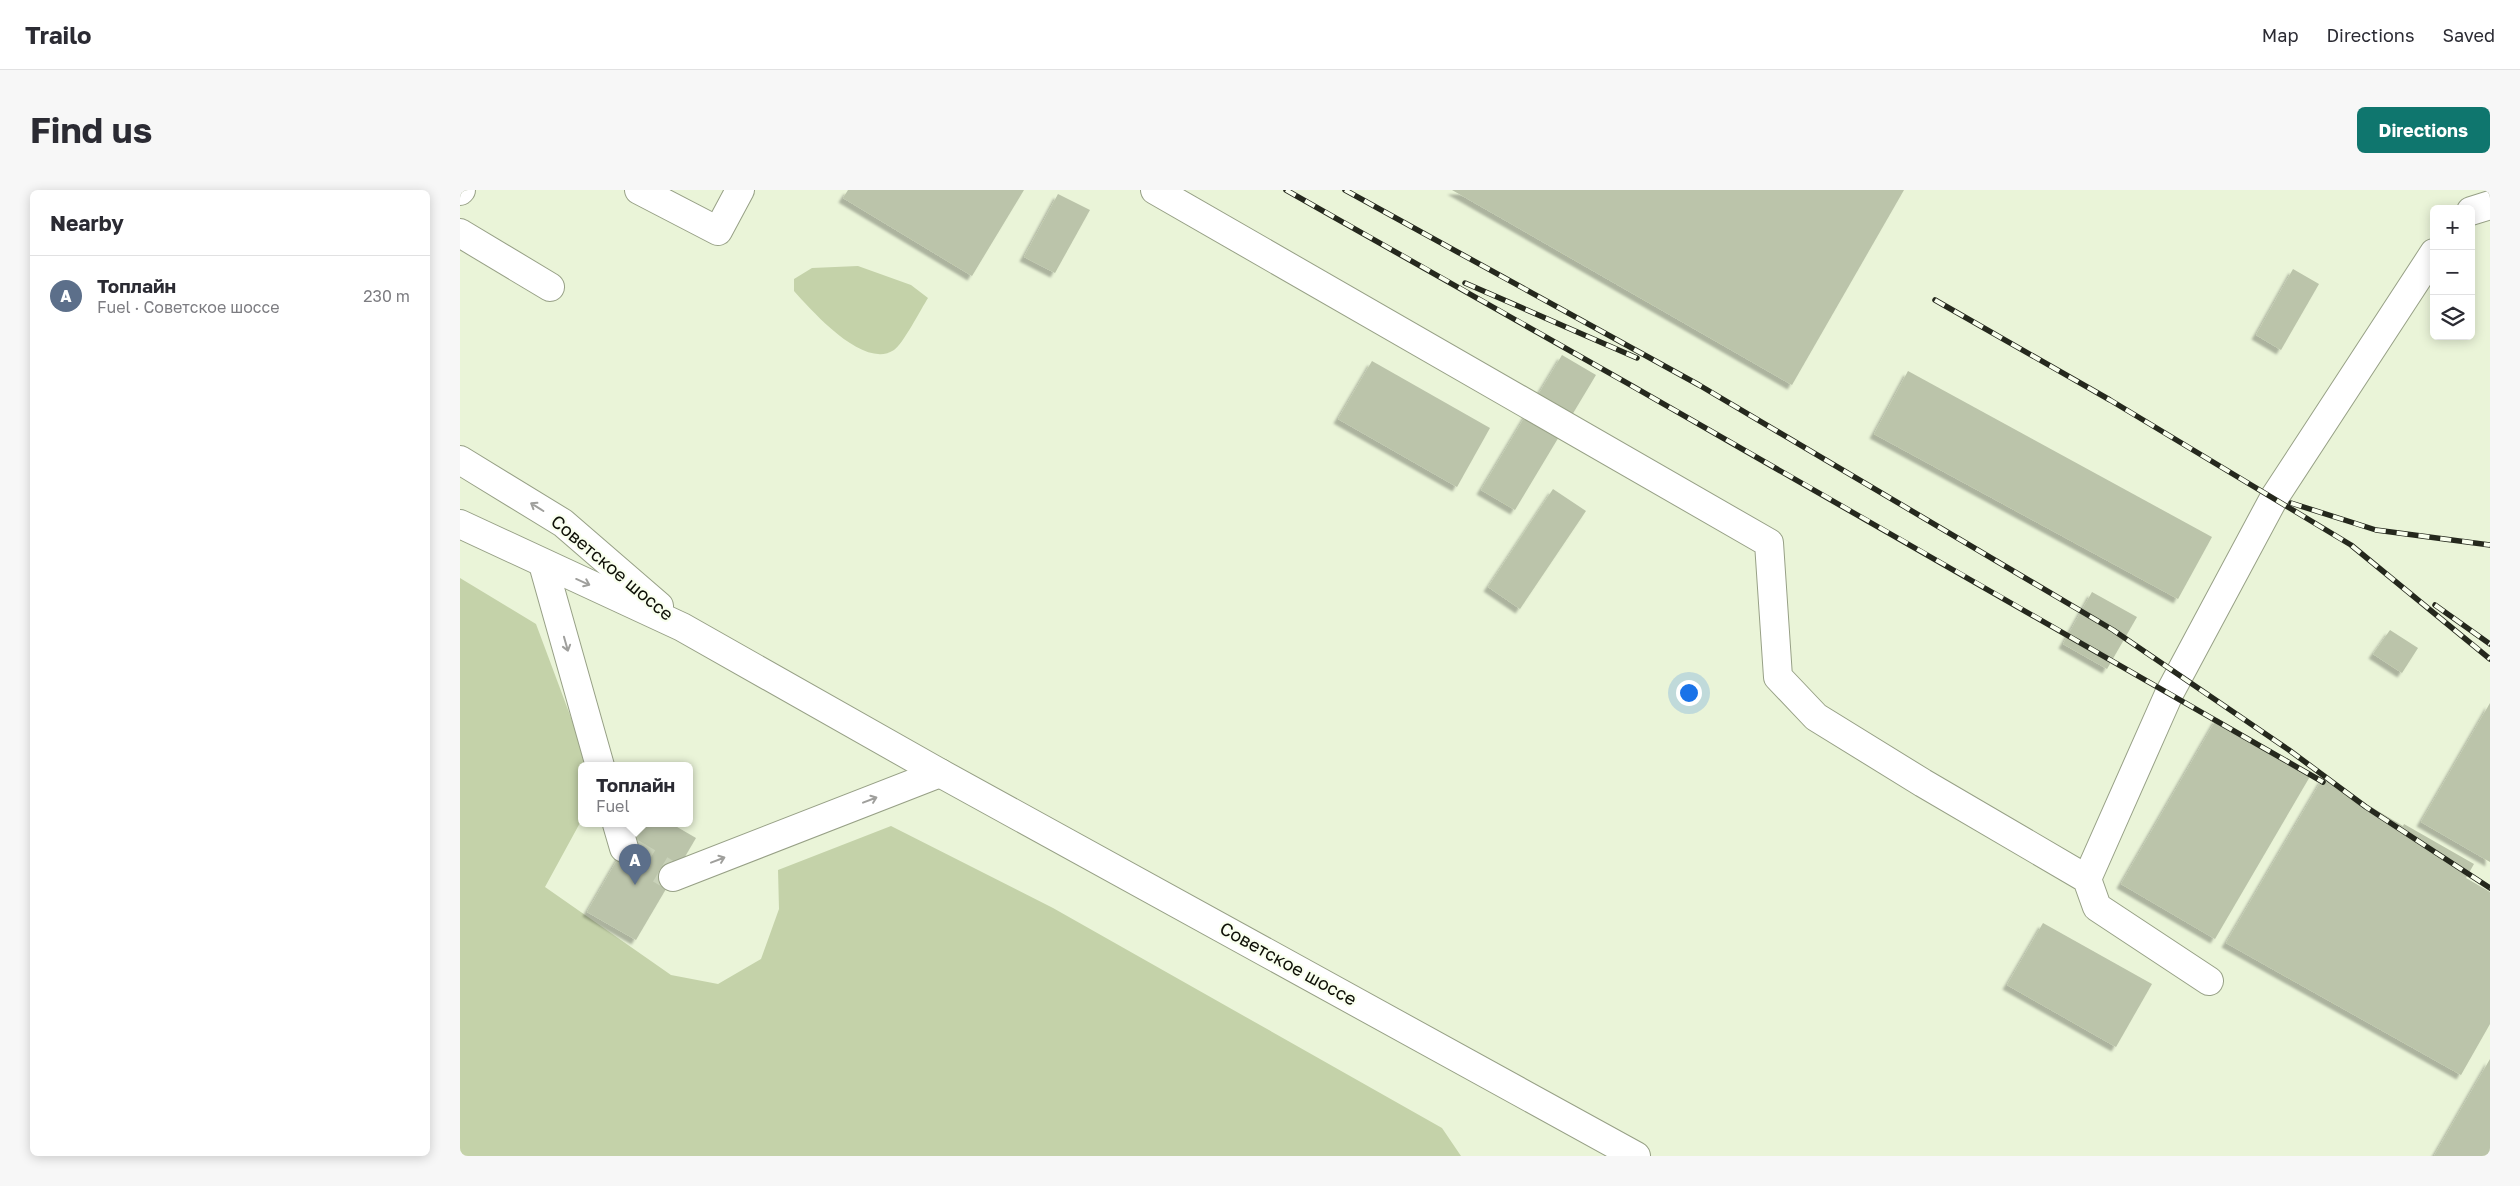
<!DOCTYPE html>
<html lang="en">
<head>
<meta charset="utf-8">
<style>
  :root { --surface:#fff; --page:#f7f7f7; --text:#2b2b33; --muted:#7c7c81; --line:#e1e1e2; --accent:#0f766e }
  body { margin:0; font-family:"Golos Text",sans-serif; background:var(--page); color:var(--text) }
  .controls { position:absolute; right:15px; top:15px; display:grid; overflow:hidden; border-radius:8px; box-shadow:0 2px 12px #0003 }
  .controls button { width:45px; height:45px; display:grid; place-items:center; padding:0; border:0; border-bottom:1px solid var(--line); background:var(--surface); color:var(--text); font:25px sans-serif }
  .you { position:absolute; left:1228px; top:502px; width:18px; height:18px; margin:-12px; border:4px solid #fff; border-radius:50%; background:#1a73e8; box-shadow:0 0 0 8px #1a73e833 }
  .badge { display:grid; place-items:center; width:32px; height:32px; border-radius:50%; background:var(--accent); color:#fff; font-size:16px; font-weight:700 }
  .pin { position:absolute; translate:-50% -41px; filter:drop-shadow(0 1px 2px #0008) }
  .pin::after { content:''; position:absolute; top:26px; width:18px; height:15px; background:inherit; clip-path:polygon(0 0,100% 0,50% 100%) }
  .popup { position:absolute; left:118px; top:572px; width:115px; height:65px; box-sizing:border-box; display:grid; place-content:center; border-radius:8px; background:var(--surface); filter:drop-shadow(0 1px 4px #0005); font-size:16px; white-space:nowrap; color:var(--muted) }
  .popup b { font-size:19px; color:var(--text) }
  .popup::after { content:''; position:absolute; left:50%; top:100%; margin-left:-10px; border:10px solid transparent; border-top-color:var(--surface) }
  .list { margin:0; padding:0; list-style:none }
  h2 { display:flex; justify-content:space-between; align-items:center; height:65px; margin:0; padding:0 20px; font-size:21px }
  h2 small { font-size:16px; font-weight:400; color:var(--muted) }
  .list li { display:grid; grid-template-columns:32px 1fr auto; gap:15px; align-items:center; box-sizing:border-box; height:80px; padding:0 20px; border-top:1px solid var(--line) }
  .list b { display:block; font-size:19px; white-space:nowrap }
  .list p { margin:0; font-size:16px; white-space:nowrap; color:var(--muted) }
  .list em { font-size:16px; font-style:normal; color:var(--muted) }
  .icon { flex:none; width:28px; height:28px; fill:none; stroke:currentColor; stroke-width:2; stroke-linecap:round; stroke-linejoin:round }
  .map { position:relative; flex:none; width:2030px; height:966px; overflow:hidden; border-radius:8px }
  header { display:flex; align-items:center; gap:30px; box-sizing:border-box; height:70px; padding:0 25px; background:var(--surface); border-bottom:1px solid var(--line) }
  header strong { font-size:24px }
  nav { display:flex; gap:28px; margin-inline-start:auto; font-size:18px }
  .intro { display:flex; align-items:center; justify-content:space-between; box-sizing:border-box; height:120px; padding:0 30px }
  h1 { margin:0; font-size:35px }
  .button { padding:12px 22px; border-radius:8px; background:var(--accent); color:#fff; font-size:18px; font-weight:700 }
  main { display:flex; gap:30px; padding:0 30px }
  aside { flex:1; background:var(--surface); border-radius:8px; box-shadow:0 2px 12px #0003 }
  .map>svg:first-child { display:block }
  .green { fill:#c4d2a9 }
  .building { fill:#bbc4aa; filter:url(#shadow) }
  .lines { fill:none; stroke-linecap:round; stroke-linejoin:round }
  .minor-tunnel { stroke:#c9d2b9; stroke-width:28; stroke-dasharray:28 14; stroke-linecap:butt }
  .minor-casing { stroke:#97a086; stroke-width:30 }
  .major-casing { stroke:#97a086; stroke-width:30 }
  .minor { stroke:#fff; stroke-width:28 }
  .major { stroke:#fff; stroke-width:28 }
  .rail-casing { stroke:#25281d; stroke-width:5.5 }
  .rail { stroke:#f9ffee; stroke-width:4; stroke-dasharray:11; stroke-linecap:butt }
  .oneway { stroke:#9f9f9c }
  .labels { text-anchor:middle; stroke-width:4.5; stroke-linejoin:round; paint-order:stroke }
  .street-label { font-size:18px; fill:#0e1007; stroke:#f9ffee }
</style>
</head>
<body>
<header>
<strong>Trailo</strong>
<nav><a>Map</a><a>Directions</a><a>Saved</a></nav>
</header>
<div class="intro"><h1>Find us</h1><a class="button">Directions</a></div>
<main>
<aside>
<h2>Nearby<small></small></h2>
<ul class="list">
<li><span class="badge" style="background:#5c6f8a">A</span><div><b>Топлайн</b><p>Fuel · Советское шоссе</p></div><em>230 m</em></li>
</ul>
</aside>
<div class="map">
<svg width="2030" height="966" viewBox="0 0 2030 966">
  <defs>
    <filter id="shadow"><feDropShadow dx="-4.5" dy="4.5" stdDeviation="1" flood-color="#0004"/></filter>
  </defs>
  <rect width="100%" height="100%" fill="#eaf4d8"/>
  <g class="green">
    <path d="M398 76 451 95 468 108C461 119 443 154 434 160 404 180 353 122 334 101V89L352 78Z"/>
    <polygon points="0,388 76,434 129,576 121,576 121,631 85,697 211,785 258,794 301,769 319,719 318,680 431,636 593,718 982,938 1001,966 0,966"/>
  </g>
  <g class="building">
    <polygon points="388,0 564,0 512,86 383,8"/>
    <polygon points="992,0 1444,0 1332,195"/>
    <polygon points="598,4 630,20 595,83 564,67"/>
    <polygon points="1833,79 1859,94 1821,160 1796,145"/>
    <polygon points="1102,165 1136,185 1055,320 1021,300"/>
    <polygon points="912,171 1030,238 997,297 878,229"/>
    <polygon points="1448,181 1752,347 1718,409 1414,244"/>
    <polygon points="1093,299 1126,321 1060,419 1028,397"/>
    <polygon points="1632,402 1677,427 1647,479 1603,454"/>
    <polygon points="1930,440 1958,458 1942,483 1913,464"/>
    <polygon points="2030,513 2030,672 1961,632"/>
    <polygon points="1757,528 1852,583 1755,749 1661,694"/>
    <polygon points="1863,588 1943,636 1944,634 2014,674 2006,688 2030,702 2030,834 2001,885 1766,753"/>
    <polygon points="178,634 212,634 236,648 176,750 127,722"/>
    <polygon points="1583,733 1692,794 1656,857 1547,795"/>
    <polygon points="2030,869 2030,966 1974,966"/>
  </g>
  <g class="lines">
    <polyline class="minor-tunnel" points="164,658 213,687"/>
    <defs>
      <g id="minor">
        <polyline points="179,0 258,41 280,0"/>
        <polyline points="695,0 1309,353 1318,487 1356,527 1463,593 1627,689 1637,717 1749,791"/>
        <polyline points="0,1 1,0"/>
        <polyline points="2011,21 2030,15"/>
        <polyline points="0,43 90,97"/>
        <polyline points="83,374 140,576"/>
        <polyline points="157,634 164,658"/>
        <polyline points="213,687 480,583"/>
        <polyline points="1627,689 1709,504 1814,308 1974,63"/>
      </g>
      <g id="major">
        <polyline points="0,270 103,333 199,416"/>
        <polyline points="0,334 222,437 480,583 1176,966"/>
      </g>
    </defs>
    <use href="#minor" class="minor-casing"/>
    <use href="#major" class="major-casing"/>
    <use href="#minor" class="minor"/>
    <use href="#major" class="major"/>
    <defs>
      <g id="rail">
        <path d="M826 0C1173 195 1518 394 1863 592"/>
        <polyline points="885,0 1239,195 1653,440 1829,560 1906,617 2030,698"/>
        <polyline points="1005,93 1177,168"/>
        <polyline points="1475,110 1650,210 1891,355 2030,469"/>
        <polyline points="1831,313 1916,340 2030,355"/>
        <polyline points="1975,415 2030,454"/>
      </g>
    </defs>
    <use href="#rail" class="rail-casing"/>
    <use href="#rail" class="rail"/>
  </g>
  <defs><path id="oneway-shaft" d="M-6 0H5M1.5-3L5.5 0L1.5 3" fill="none" stroke-width="1.6" stroke-linecap="round" stroke-linejoin="round" transform="scale(1.25)"/></defs>
  <g class="oneway">
    <use href="#oneway-shaft" transform="translate(77 317) rotate(-148)"/>
    <use href="#oneway-shaft" transform="translate(123 392) rotate(24)"/>
    <use href="#oneway-shaft" transform="translate(106 454) rotate(74)"/>
    <use href="#oneway-shaft" transform="translate(410 610) rotate(-21)"/>
    <use href="#oneway-shaft" transform="translate(258 670) rotate(-21)"/>
  </g>
  <g class="labels">
    <g class="street-label">
      <text transform="translate(152 378) rotate(40)" y="6">Советское шоссе</text>
      <text transform="translate(828 774) rotate(29)" y="6">Советское шоссе</text>
    </g>
  </g>
</svg>
<div class="controls">
<button>+</button>
<button>−</button>
<button><svg class="icon" aria-label="layers" viewBox="0 0 24 24"><path d="M12 4l9 5-9 5-9-5zM3 14l9 5 9-5"/></svg></button>
</div>
<div class="you"></div>
<div class="pin badge" style="left:175px;top:695px;background:#5c6f8a">A</div>
<div class="popup"><b>Топлайн</b>Fuel</div>
</div>
</main>
</body>
</html>
